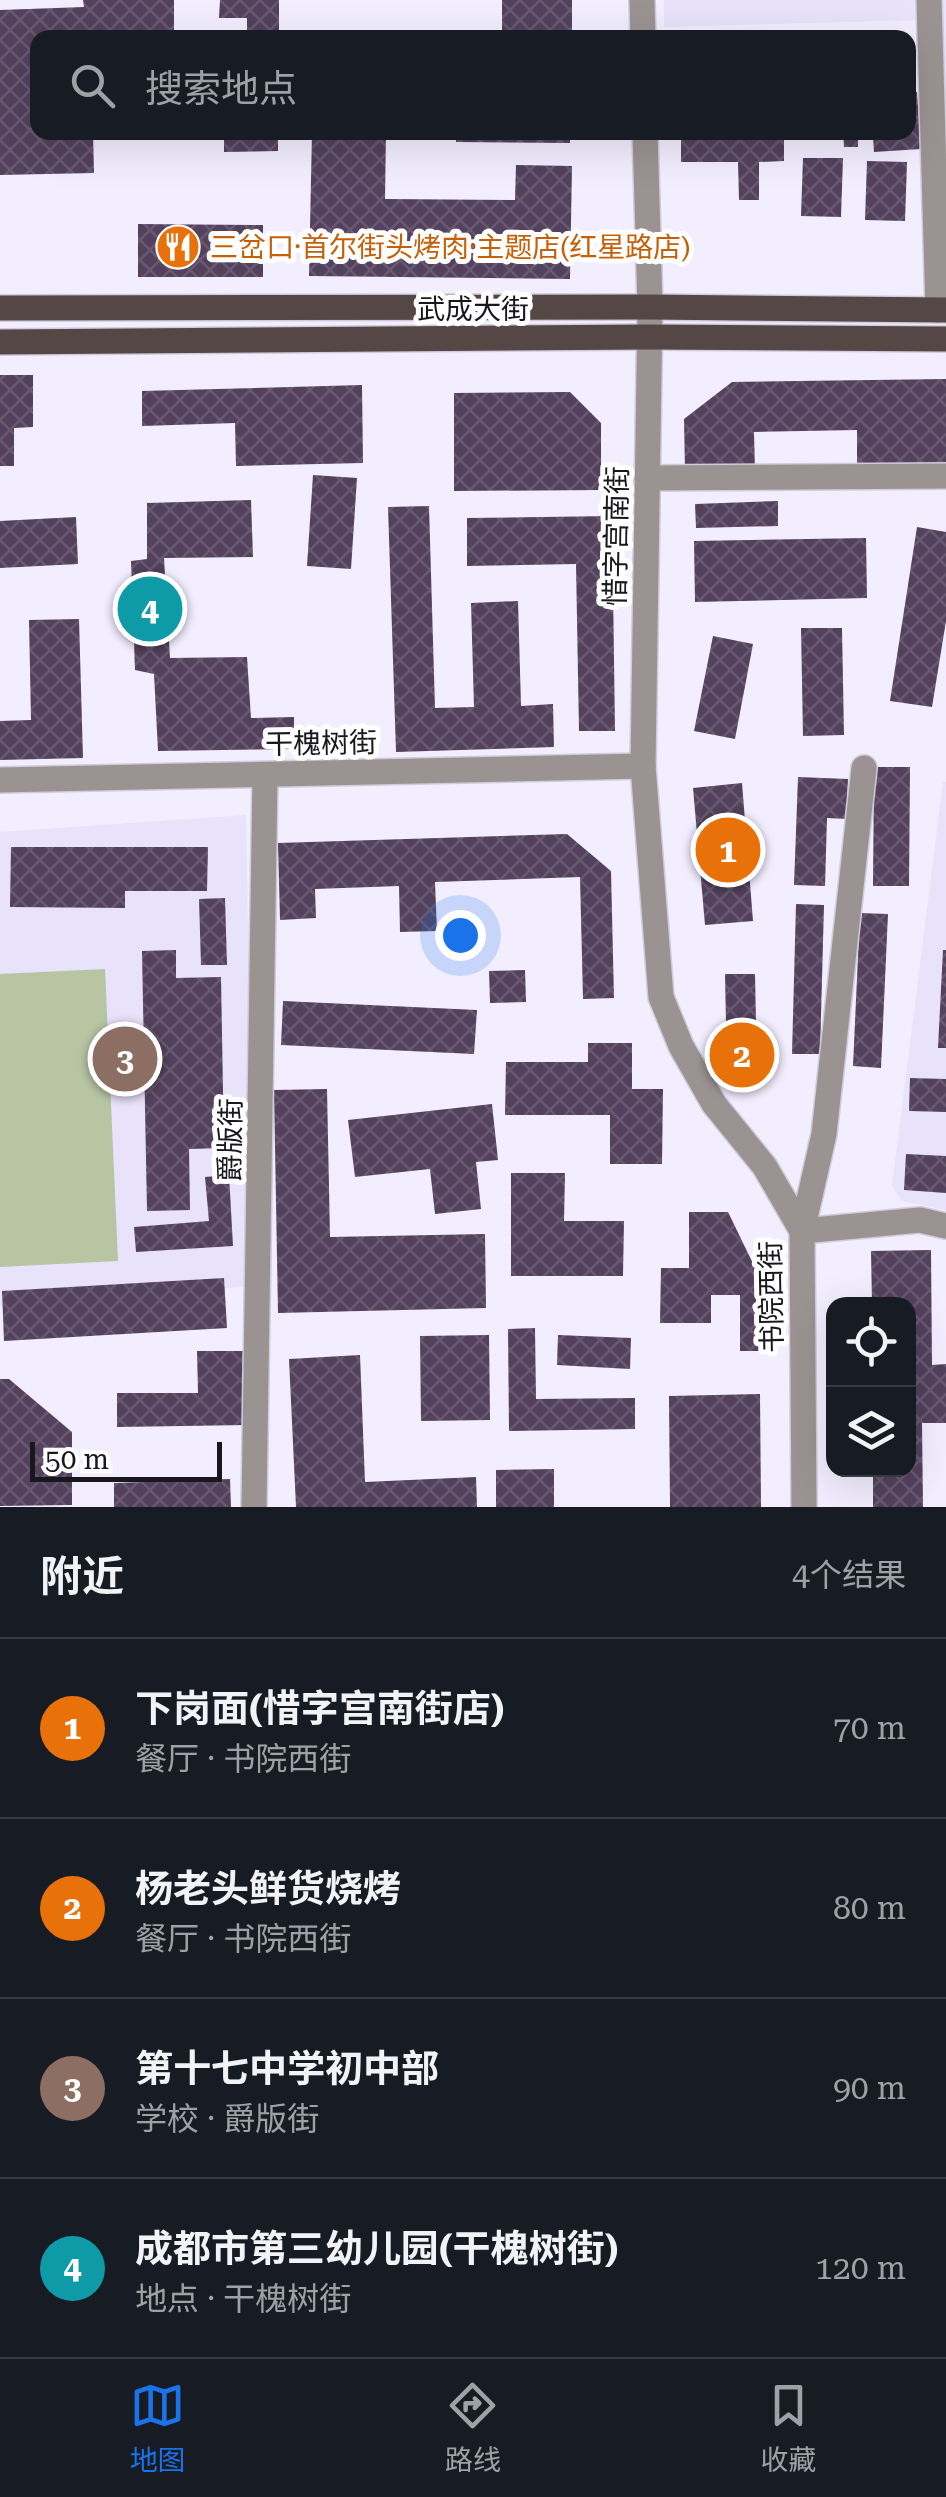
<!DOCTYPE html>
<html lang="zh">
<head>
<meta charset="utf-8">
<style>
  :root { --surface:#171b24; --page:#20242c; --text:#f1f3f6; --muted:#9ea1a6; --line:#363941; --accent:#1a73e8 }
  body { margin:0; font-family:"Roboto Serif","Noto Sans SC",serif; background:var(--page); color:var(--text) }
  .controls { position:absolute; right:30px; bottom:30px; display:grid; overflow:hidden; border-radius:20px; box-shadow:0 10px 40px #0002 }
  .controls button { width:90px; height:90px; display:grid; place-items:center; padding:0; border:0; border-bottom:2px solid var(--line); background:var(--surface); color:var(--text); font:50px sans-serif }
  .scale { position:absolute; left:30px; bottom:25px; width:192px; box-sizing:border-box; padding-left:10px; border:5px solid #18171d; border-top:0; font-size:28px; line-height:35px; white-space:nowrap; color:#18171d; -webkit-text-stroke:8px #fff; paint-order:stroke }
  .you { position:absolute; left:460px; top:935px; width:35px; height:35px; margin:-25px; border:8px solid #fff; border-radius:50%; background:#1a73e8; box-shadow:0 0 0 15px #1a73e833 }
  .badge { display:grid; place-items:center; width:65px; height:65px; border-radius:50%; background:var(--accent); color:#fff; font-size:32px; font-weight:700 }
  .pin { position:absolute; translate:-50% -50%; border:5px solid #fff; box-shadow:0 2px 10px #0006 }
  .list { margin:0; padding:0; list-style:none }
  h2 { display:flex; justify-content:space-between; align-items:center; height:130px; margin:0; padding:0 40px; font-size:42px }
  h2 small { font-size:32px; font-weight:400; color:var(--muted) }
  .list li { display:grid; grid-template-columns:65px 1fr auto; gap:30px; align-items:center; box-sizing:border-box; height:180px; padding:0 40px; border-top:2px solid var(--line) }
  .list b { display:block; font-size:38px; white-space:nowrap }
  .list p { margin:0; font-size:32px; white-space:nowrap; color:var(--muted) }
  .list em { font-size:32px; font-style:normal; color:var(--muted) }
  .icon { flex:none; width:55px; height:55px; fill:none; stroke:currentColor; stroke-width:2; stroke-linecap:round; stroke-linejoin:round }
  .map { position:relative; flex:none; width:946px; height:1507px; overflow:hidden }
  .search { position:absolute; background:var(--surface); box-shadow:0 10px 40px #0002; left:30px; right:30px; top:30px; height:110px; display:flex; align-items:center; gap:25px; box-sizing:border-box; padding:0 35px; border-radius:20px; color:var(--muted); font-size:38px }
  .sheet { height:850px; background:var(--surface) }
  nav { display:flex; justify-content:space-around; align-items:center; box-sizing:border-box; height:140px; border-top:2px solid var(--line); background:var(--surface); font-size:28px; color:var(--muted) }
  nav a { display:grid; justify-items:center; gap:5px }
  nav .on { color:var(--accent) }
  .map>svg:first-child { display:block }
  .built { fill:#e8e2fa }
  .pitch { fill:#b8c5a3 }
  .building { fill:url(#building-cross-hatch) }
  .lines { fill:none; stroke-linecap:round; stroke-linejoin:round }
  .minor-casing { stroke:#d0ccdb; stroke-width:28 }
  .major-casing { stroke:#d0ccdb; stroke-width:28 }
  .minor { stroke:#9b9392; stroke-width:25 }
  .major { stroke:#554745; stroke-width:25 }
  .labels { text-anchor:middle; stroke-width:10; stroke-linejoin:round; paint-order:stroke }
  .food-label { font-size:28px; fill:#c56008; stroke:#fff; text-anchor:start }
  .street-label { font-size:28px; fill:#18171d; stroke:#fff }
</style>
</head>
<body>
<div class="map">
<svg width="946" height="1507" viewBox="0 0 946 1507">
  <defs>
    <pattern id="building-cross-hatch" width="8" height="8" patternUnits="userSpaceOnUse" patternTransform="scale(2.5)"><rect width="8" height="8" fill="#53415d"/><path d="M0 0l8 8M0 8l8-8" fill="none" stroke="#685970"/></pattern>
  </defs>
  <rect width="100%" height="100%" fill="#f3eeff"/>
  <g class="built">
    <polygon points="664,0 946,0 946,273 922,20 664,27"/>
    <polygon points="943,782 946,782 946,1210 902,1201 892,1186"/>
    <polygon points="246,815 254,1286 0,1306 0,832"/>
  </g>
  <polygon class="pitch" points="105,969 118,1261 0,1267 0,974"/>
  <g class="building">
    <polygon points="83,0 174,0 174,38 38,38 38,132 93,132 94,173 0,175 0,10 84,7"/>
    <polygon points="220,0 279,0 279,38 247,38 247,18 219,18"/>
    <rect x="502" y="0" width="70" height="38"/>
    <polygon points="917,92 921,149 874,152 873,137 908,132 908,93"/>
    <polygon points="224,132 278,132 278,151 224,152"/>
    <polygon points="312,132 386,132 385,199 515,200 516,165 572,166 570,279 309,276"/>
    <polygon points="456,132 570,132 570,143 456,142"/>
    <polygon points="681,132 784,132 784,161 759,162 759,200 739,200 738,162 681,162"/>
    <polygon points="843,132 858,132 858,147 844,147"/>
    <polygon points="803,158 843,158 841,217 801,216"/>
    <polygon points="867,161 907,162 905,221 865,220"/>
    <polygon points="138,224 263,225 263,277 138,277"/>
    <polygon points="0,375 33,375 33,427 14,428 14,466 0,466"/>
    <polygon points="946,379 946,466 857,467 857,430 754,432 755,471 685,472 684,419 732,382"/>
    <polygon points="362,385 363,463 236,466 235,423 142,426 142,391"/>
    <polygon points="570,392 601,423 601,490 454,491 454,393"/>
    <polygon points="313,475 357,478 351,569 307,566"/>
    <polygon points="251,500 253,557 164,558 170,658 247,657 251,718 294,717 294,749 158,751 154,674 135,670 131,561 147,559 147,503"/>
    <polygon points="778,501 778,526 696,528 695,504"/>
    <polygon points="429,506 435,708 474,707 471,603 518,601 521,706 553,704 554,747 396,752 388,507"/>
    <polygon points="612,516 615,731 579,731 576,564 467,566 467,518"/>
    <polygon points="76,517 78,564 0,568 0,521"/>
    <polygon points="917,527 946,532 946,621 932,707 890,701"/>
    <polygon points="866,538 867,598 695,602 694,541"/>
    <polygon points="79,619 83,758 0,760 0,721 31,720 29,620"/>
    <polygon points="801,628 842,628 844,735 803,736"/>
    <polygon points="713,636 753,644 735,739 694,731"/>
    <polygon points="874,767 910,767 909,886 873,886"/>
    <polygon points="798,777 848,779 846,819 827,818 825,886 794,885"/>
    <polygon points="742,783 753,921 705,925 693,788"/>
    <polygon points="567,834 611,871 614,998 583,999 580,877 435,882 437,931 400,932 399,886 315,889 316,918 280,920 278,843"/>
    <polygon points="11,847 208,847 207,891 125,891 125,908 10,907"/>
    <polygon points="225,898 227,965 201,965 199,899"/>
    <polygon points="796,904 824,905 820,1054 792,1054"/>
    <polygon points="860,913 888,914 881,1068 853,1066"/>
    <polygon points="176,950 176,978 221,977 224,1148 189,1149 190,1210 147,1211 142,951"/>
    <polygon points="943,950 946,950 946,1048 938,1048"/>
    <polygon points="525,970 526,1002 490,1003 489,971"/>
    <polygon points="725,974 755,974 757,1072 727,1072"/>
    <polygon points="283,1001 477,1010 474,1054 281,1045"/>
    <polygon points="588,1043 632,1043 632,1089 663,1089 662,1164 610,1164 610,1115 505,1115 506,1062 588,1062"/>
    <polygon points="910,1078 946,1079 946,1112 909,1111"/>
    <polygon points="327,1089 330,1237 485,1234 486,1308 278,1313 274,1090"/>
    <polygon points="492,1104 498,1160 476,1162 481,1209 435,1214 430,1169 355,1177 348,1120"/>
    <polygon points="906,1154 946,1156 946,1193 904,1190"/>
    <polygon points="511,1173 565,1173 564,1221 624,1221 623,1276 511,1276"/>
    <polygon points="229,1175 233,1246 136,1252 134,1227 209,1221 205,1177"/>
    <polygon points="689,1212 728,1212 762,1282 762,1351 740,1351 740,1295 711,1295 711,1323 660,1323 661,1268 689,1268"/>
    <polygon points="931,1250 932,1365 946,1364 946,1423 922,1423 923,1507 873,1507 873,1470 908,1470 908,1304 872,1304 871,1251"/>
    <polygon points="224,1278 227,1328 4,1341 2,1291"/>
    <polygon points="535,1328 536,1399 635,1398 635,1429 509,1431 508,1329"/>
    <polygon points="489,1335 490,1420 421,1421 420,1336"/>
    <polygon points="558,1335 631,1338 630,1369 557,1365"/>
    <polygon points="197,1351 247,1351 248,1425 117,1427 117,1393 198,1393"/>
    <polygon points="360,1355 365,1482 476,1477 477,1507 296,1507 289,1359"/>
    <polygon points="0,1379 9,1379 72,1432 72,1505 0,1506"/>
    <polygon points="760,1394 761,1507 670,1507 669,1396"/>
    <polygon points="554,1469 554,1507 496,1507 496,1470"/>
    <polygon points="230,1479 231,1507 114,1507 114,1483"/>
  </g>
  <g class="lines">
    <defs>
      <g id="minor">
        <polyline points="642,0 643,38"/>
        <polyline points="929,0 938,310"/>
        <polyline points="645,132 650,307 643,766 661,997 681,1046 714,1104 765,1167 802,1231 804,1507"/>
        <polyline points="647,478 946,476"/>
        <polyline points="864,768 824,1134 802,1231 920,1220 946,1226"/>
        <polyline points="0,780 643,766"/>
        <polyline points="254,1507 265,775"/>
      </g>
      <g id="major">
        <polyline points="0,308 650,307 946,310"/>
        <polyline points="0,342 649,337 946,339"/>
      </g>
    </defs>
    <use href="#minor" class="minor-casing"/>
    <use href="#major" class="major-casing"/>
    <use href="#minor" class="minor"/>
    <use href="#major" class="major"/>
  </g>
  <defs>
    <symbol id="restaurant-disc" viewBox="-11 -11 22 22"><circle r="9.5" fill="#e8710a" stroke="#fff"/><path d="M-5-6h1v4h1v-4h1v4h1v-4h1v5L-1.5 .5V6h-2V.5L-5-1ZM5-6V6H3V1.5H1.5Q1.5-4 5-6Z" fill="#fff"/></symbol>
  </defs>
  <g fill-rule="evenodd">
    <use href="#restaurant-disc" x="153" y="222" width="50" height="50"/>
  </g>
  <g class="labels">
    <g class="food-label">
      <text x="210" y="257">三岔口·首尔街头烤肉·主题店(红星路店)</text>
    </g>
    <g class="street-label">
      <text x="473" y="319">武成大街</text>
      <text transform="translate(616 536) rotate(-89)" y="10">惜字宫南街</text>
      <text transform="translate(321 743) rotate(-1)" y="10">干槐树街</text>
      <text transform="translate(230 1140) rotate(-89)" y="10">爵版街</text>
      <text transform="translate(771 1297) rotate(-91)" y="10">书院西街</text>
    </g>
  </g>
</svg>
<div class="controls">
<button><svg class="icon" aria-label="locate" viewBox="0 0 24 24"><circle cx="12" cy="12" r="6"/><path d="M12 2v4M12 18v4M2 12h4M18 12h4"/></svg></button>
<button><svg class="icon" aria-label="layers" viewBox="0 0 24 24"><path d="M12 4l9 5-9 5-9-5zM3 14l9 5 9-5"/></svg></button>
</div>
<div class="scale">50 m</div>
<div class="you"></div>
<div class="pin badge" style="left:728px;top:850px;background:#e8710a">1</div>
<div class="pin badge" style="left:742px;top:1055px;background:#e8710a">2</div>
<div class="pin badge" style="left:125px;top:1059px;background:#8d6e63">3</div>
<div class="pin badge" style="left:150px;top:609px;background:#0f9aa8">4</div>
<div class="search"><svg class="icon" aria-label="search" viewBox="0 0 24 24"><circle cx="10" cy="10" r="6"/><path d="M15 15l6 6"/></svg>搜索地点</div>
</div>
<section class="sheet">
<h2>附近<small>4个结果</small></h2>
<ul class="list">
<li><span class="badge" style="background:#e8710a">1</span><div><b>下岗面(惜字宫南街店)</b><p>餐厅 · 书院西街</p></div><em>70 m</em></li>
<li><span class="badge" style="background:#e8710a">2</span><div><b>杨老头鲜货烧烤</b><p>餐厅 · 书院西街</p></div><em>80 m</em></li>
<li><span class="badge" style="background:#8d6e63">3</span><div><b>第十七中学初中部</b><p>学校 · 爵版街</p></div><em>90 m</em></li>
<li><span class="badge" style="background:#0f9aa8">4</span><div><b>成都市第三幼儿园(干槐树街)</b><p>地点 · 干槐树街</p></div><em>120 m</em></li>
</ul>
</section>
<nav>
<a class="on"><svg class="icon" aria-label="map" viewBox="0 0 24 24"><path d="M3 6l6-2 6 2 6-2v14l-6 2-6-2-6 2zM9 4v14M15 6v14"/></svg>地图</a>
<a><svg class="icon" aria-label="directions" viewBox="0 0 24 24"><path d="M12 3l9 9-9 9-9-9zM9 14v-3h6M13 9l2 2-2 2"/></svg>路线</a>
<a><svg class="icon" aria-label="saved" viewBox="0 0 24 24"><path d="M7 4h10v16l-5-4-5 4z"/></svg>收藏</a>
</nav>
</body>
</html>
